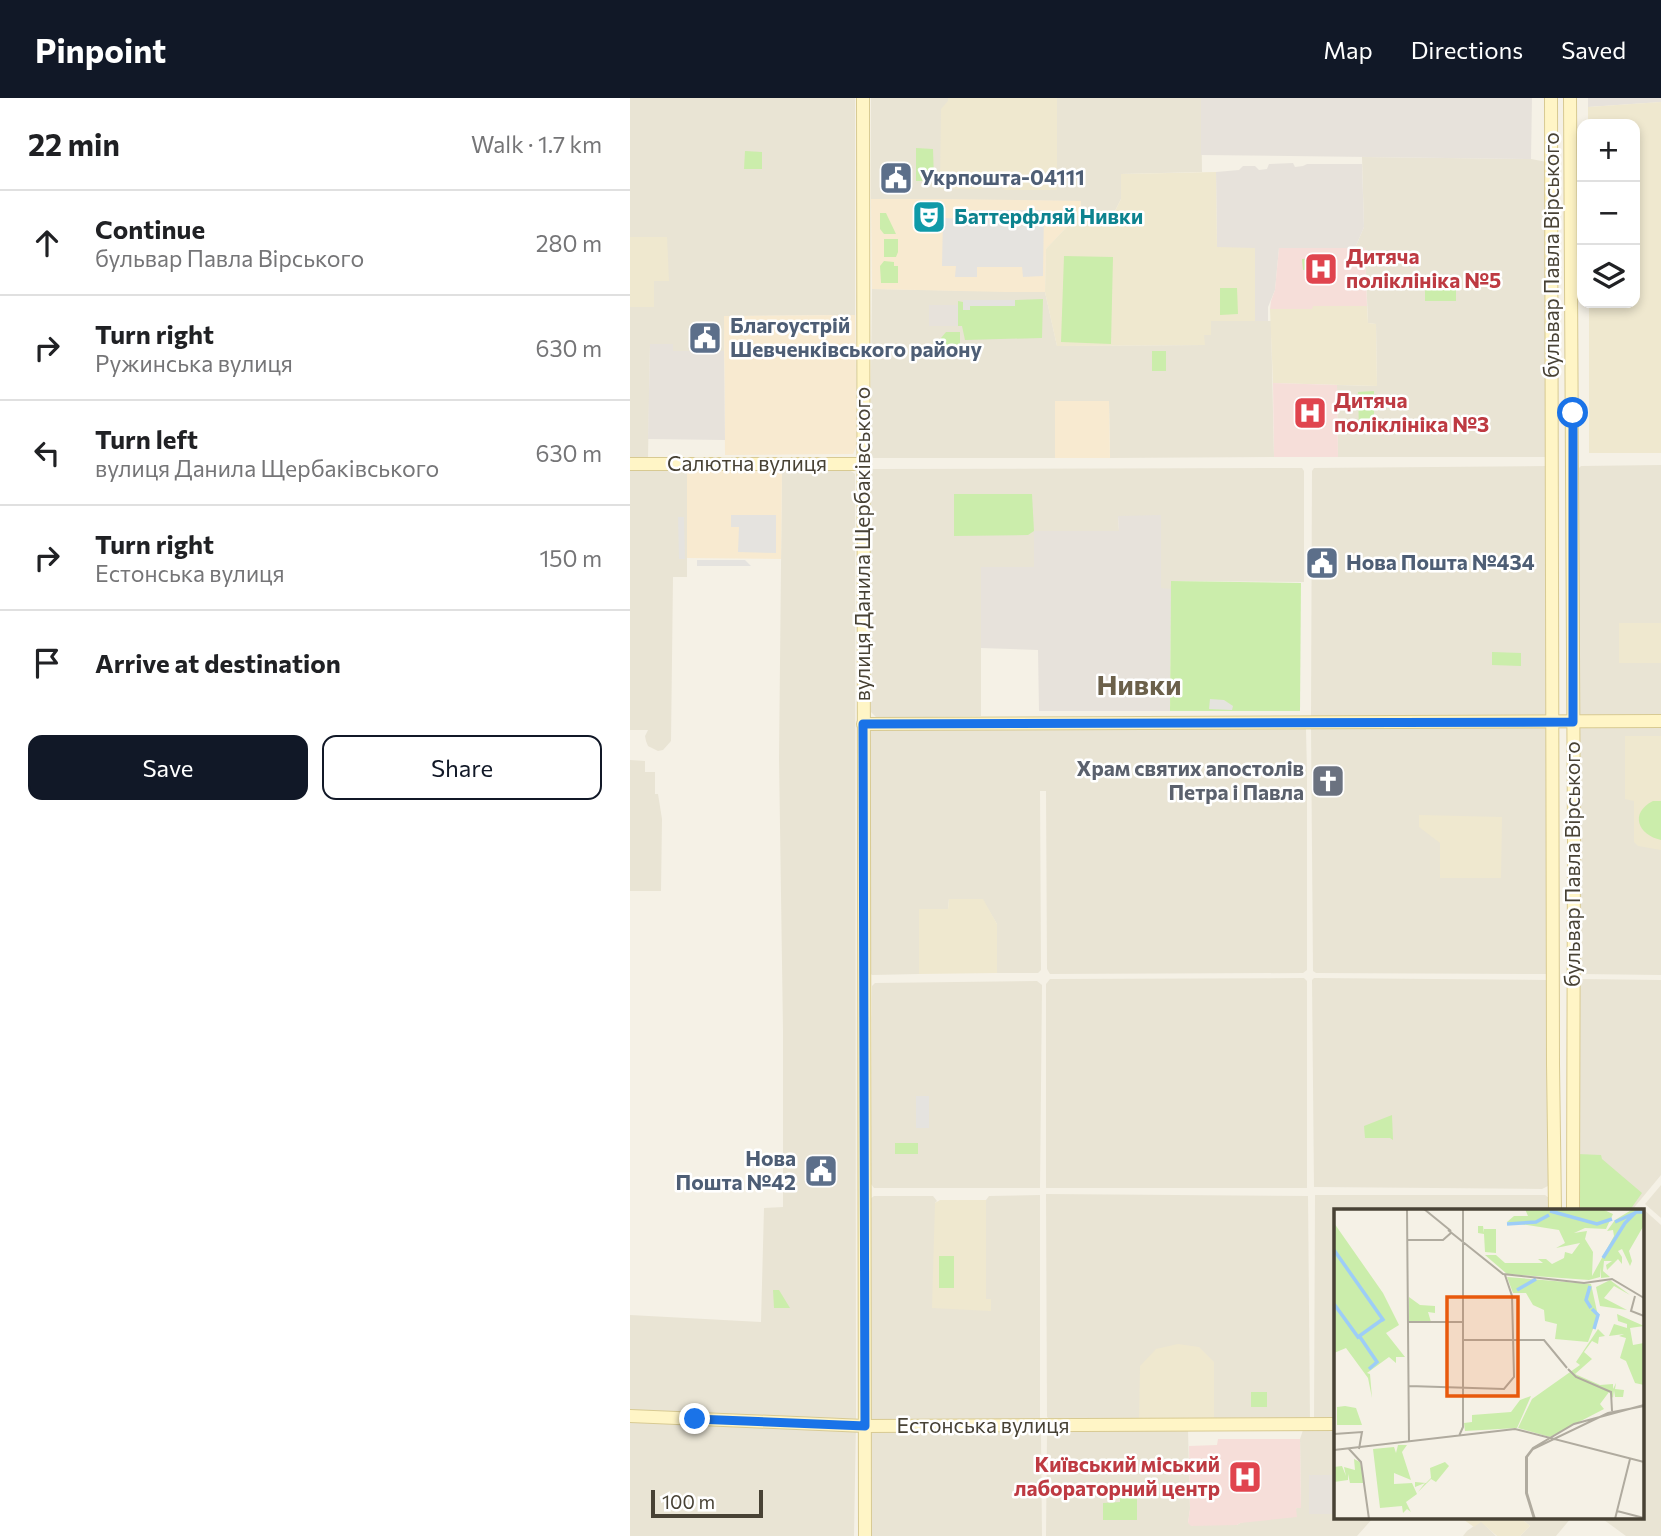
<!DOCTYPE html>
<html lang="en">
<head>
<meta charset="utf-8">
<style>
  :root { --surface:#fff; --page:#f2f2f2; --text:#202124; --muted:#757577; --line:#e0e0e0; --accent:#111827 }
  body { margin:0; font-family:Commissioner,sans-serif; background:var(--page); color:var(--text) }
  .controls { position:absolute; right:21px; top:21px; display:grid; overflow:hidden; border-radius:14px; box-shadow:0 4px 10px #0003 }
  .controls button { width:63px; height:63px; display:grid; place-items:center; padding:0; border:0; border-bottom:2px solid var(--line); background:var(--surface); color:var(--text); font:35px sans-serif }
  .scale { position:absolute; left:21px; bottom:18px; width:112px; box-sizing:border-box; padding-left:7px; border:4px solid #484235; border-top:0; font-size:19px; line-height:24px; white-space:nowrap; color:#484235; -webkit-text-stroke:5px #fff; paint-order:stroke }
  .stop { position:absolute; width:21px; height:21px; margin:-16px; border:5px solid #1a73e8; border-radius:50%; background:#fff }
  .stop.end { background:#1a73e8; border-color:#fff; box-shadow:0 2px 7px #0008 }
  .list { margin:0; padding:0; list-style:none }
  h2 { display:flex; justify-content:space-between; align-items:center; height:91px; margin:0; padding:0 28px; font-size:30px }
  h2 small { font-size:23px; font-weight:400; color:var(--muted) }
  .list li { display:grid; grid-template-columns:46px 1fr auto; gap:21px; align-items:center; box-sizing:border-box; height:105px; padding:0 28px; border-top:2px solid var(--line) }
  .list b { display:block; font-size:26px; white-space:nowrap }
  .list p { margin:0; font-size:23px; white-space:nowrap; color:var(--muted) }
  .list em { font-size:23px; font-style:normal; color:var(--muted) }
  .actions { display:flex; gap:14px; padding:21px 28px }
  .actions a { flex:1; padding:16px 0; border:2px solid var(--accent); border-radius:14px; text-align:center; font-size:24px; color:var(--accent) }
  .actions .main { background:var(--accent); color:#fff }
  .icon { flex:none; width:38px; height:38px; fill:none; stroke:currentColor; stroke-width:2; stroke-linecap:round; stroke-linejoin:round }
  .map { position:relative; flex:none; width:1031px; height:1438px; overflow:hidden }
  header { display:flex; align-items:center; gap:42px; box-sizing:border-box; height:98px; padding:0 35px; background:var(--accent); color:#fff }
  header strong { font-size:33px }
  nav { display:flex; gap:38px; margin-inline-start:auto; font-size:24px }
  main { display:flex }
  aside { flex:1; background:var(--surface) }
  .map>svg:first-child { display:block }
  .residential { fill:#e9e4d4 }
  .commercial { fill:#f8ead0 }
  .industrial { fill:#e7e2db }
  .education { fill:#efe8cf }
  .medical { fill:#f6ded9 }
  .green { fill:#cbedab }
  .parking { fill:#e5e3df }
  .lines { fill:none; stroke-linecap:round; stroke-linejoin:round }
  .secondary-casing { stroke:#d8ca92; stroke-width:14 }
  .secondary { stroke:#fff5c6; stroke-width:12 }
  .route { stroke:#1a73e8; stroke-width:9 }
  .labels { text-anchor:middle; stroke-width:5; stroke-linejoin:round; paint-order:stroke }
  .service-label { font-size:21px; font-weight:bold; fill:#4e5e75; stroke:#fff; text-anchor:start }
  .culture-label { font-size:21px; font-weight:bold; fill:#0d838f; stroke:#fff; text-anchor:start }
  .street-label { font-size:21px; fill:#484235; stroke:#fff }
  .health-label { font-size:21px; font-weight:bold; fill:#be3a42; stroke:#fff; text-anchor:start }
  .worship-label { font-size:21px; font-weight:bold; fill:#5b616d; stroke:#fff; text-anchor:end }
  .district-label { font-size:28px; font-weight:bold; fill:#6c614b; stroke:#fff }
  .inset-river { fill:none; stroke:#9dcdf7; stroke-width:3.5 }
  .inset-road { fill:none; stroke:#b0ab9f; stroke-width:2 }
  .view { fill:#e8590c; fill-opacity:0.15; stroke:#e8590c; stroke-width:3.5 }
  .inset-edge { fill:none; stroke:#484235; stroke-width:3.5 }
</style>
</head>
<body>
<header>
<strong>Pinpoint</strong>
<nav><a>Map</a><a>Directions</a><a>Saved</a></nav>
</header>
<main>
<aside>
<h2>22 min<small>Walk · 1.7 km</small></h2>
<ul class="list">
<li><svg class="icon" aria-label="ahead" viewBox="0 0 24 24"><path d="M12 20V5M6 11l6-6 6 6"/></svg><div><b>Continue</b><p>бульвар Павла Вірського</p></div><em>280 m</em></li>
<li><svg class="icon" aria-label="right" viewBox="0 0 24 24"><path d="M7 20v-9h11M14 6l5 5-5 5"/></svg><div><b>Turn right</b><p>Ружинська вулиця</p></div><em>630 m</em></li>
<li><svg class="icon" aria-label="left" viewBox="0 0 24 24"><path d="M17 20v-9H6M10 6l-5 5 5 5"/></svg><div><b>Turn left</b><p>вулиця Данила Щербаківського</p></div><em>630 m</em></li>
<li><svg class="icon" aria-label="right" viewBox="0 0 24 24"><path d="M7 20v-9h11M14 6l5 5-5 5"/></svg><div><b>Turn right</b><p>Естонська вулиця</p></div><em>150 m</em></li>
<li><svg class="icon" aria-label="arrive" viewBox="0 0 24 24"><path d="M6 21V4h12l-3 4 3 4H6"/></svg><div><b>Arrive at destination</b></div></li>
</ul>
<div class="actions"><a class="main">Save</a><a>Share</a></div>
</aside>
<div class="map">
<svg width="1031" height="1438" viewBox="0 0 1031 1438">
  <rect width="100%" height="100%" fill="#f5f1e6"/>
  <g class="residential">
    <polygon points="0,0 225,0 225,217 95,218 94,253 43,253 43,247 20,247 18,360 0,360"/>
    <polygon points="241,0 571,0 572,74 491,76 491,101 483,117 450,115 451,103 241,101"/>
    <polygon points="732,59 901,61 917,64 916,359 708,359 707,287 747,288 746,226 738,225 735,150 725,150 734,129"/>
    <polygon points="242,191 415,194 427,248 574,247 574,237 581,236 581,223 641,223 644,359 480,360 479,303 425,303 425,360 243,360 240,357"/>
    <polygon points="1031,367 1031,620 948,620 946,617 949,370 951,368"/>
    <polygon points="917,368 919,618 681,619 682,373 684,370"/>
    <polygon points="0,370 57,370 57,479 43,479 41,643 33,652 28,653 18,648 16,643 15,638 18,632 0,632"/>
    <polygon points="672,370 674,373 674,484 542,483 541,491 531,491 531,418 488,419 489,433 404,433 405,469 351,469 351,618 247,620 241,614 238,374 243,371"/>
    <polygon points="152,371 218,371 225,376 226,1324 224,1438 0,1438 0,1217 131,1224 134,1110 153,1109 153,933 149,660"/>
    <polygon points="672,628 676,631 677,674 677,872 673,875 420,876 417,871 416,693 410,693 411,872 408,875 367,875 367,826 352,801 319,801 318,811 289,811 289,876 242,877 239,874 239,634 243,629"/>
    <polygon points="948,628 1031,628 1031,877 951,876 948,873"/>
    <polygon points="916,629 919,631 919,873 916,876 686,875 683,873 681,630"/>
    <polygon points="0,662 15,663 15,674 25,674 25,696 28,696 32,721 31,793 0,793"/>
    <polygon points="674,880 677,883 677,1090 416,1090 416,886 420,881"/>
    <polygon points="684,880 918,882 921,1082 918,1088 912,1091 684,1089 682,882"/>
    <polygon points="949,881 1031,882 1031,1077 1002,1112 945,1112"/>
    <polygon points="407,883 412,887 410,1090 244,1090 241,1086 242,888 245,885"/>
    <polygon points="1031,1087 1031,1120 1015,1106"/>
    <polygon points="416,1096 678,1098 680,1324 423,1324 417,1319"/>
    <polygon points="410,1097 410,1320 406,1324 243,1325 240,1322 240,1101 244,1098 303,1098 307,1103 305,1105 356,1201 356,1102 359,1098"/>
    <polygon points="685,1097 915,1097 922,1102 922,1112 706,1112 705,1324 684,1324"/>
    <polygon points="1011,1109 1031,1127 1031,1438 996,1438 970,1419 1012,1419 1012,1112 1009,1112"/>
    <polygon points="705,1331 706,1419 744,1419 727,1438 416,1438 417,1336 421,1332 558,1332 560,1411 558,1425 607,1427 610,1425 671,1409 670,1341 673,1332"/>
    <polygon points="245,1332 407,1332 411,1336 412,1438 241,1438 241,1335"/>
    <polygon points="889,1419 942,1419 926,1438 890,1438 900,1428"/>
    <polygon points="851,1423 866,1438 833,1438 837,1433"/>
  </g>
  <g class="commercial">
    <polygon points="241,101 312,101 451,103 450,115 416,151 415,194 376,194 242,191"/>
    <polygon points="225,217 227,347 223,356 95,357 94,218"/>
    <polygon points="425,303 479,303 480,360 425,360"/>
    <polygon points="57,370 152,371 151,461 57,460"/>
  </g>
  <g class="industrial">
    <polygon points="571,0 902,0 901,61 571,57"/>
    <polygon points="958,0 1031,0 1031,4 958,9"/>
    <polygon points="663,65 665,69 673,68 677,66 732,66 734,129 725,150 649,150 645,192 638,209 638,223 625,223 625,150 587,150 586,74 609,72 613,68 625,68 629,72 637,71 639,66"/>
    <rect x="299" y="207" width="29" height="21"/>
    <polygon points="20,246 43,246 43,253 94,253 95,342 18,341"/>
    <polygon points="531,417 531,490 541,491 540,613 409,613 408,552 351,550 351,469 404,469 404,433 489,433 488,418"/>
    <rect x="679" y="1377" width="25" height="39"/>
  </g>
  <g class="education">
    <polygon points="318,0 427,0 427,92 375,92 368,83 357,83 352,91 310,91 311,11 318,3"/>
    <polygon points="1031,4 1031,355 959,355 959,205 1005,205 1005,26 958,26 958,9"/>
    <polygon points="586,74 587,149 625,150 625,223 581,223 581,237 574,237 575,247 427,248 415,194 416,151 450,115 483,117 491,101 491,76"/>
    <polygon points="0,139 37,139 39,183 24,183 24,209 0,209"/>
    <polygon points="682,208 737,208 738,225 746,226 747,288 643,285 640,211 682,211"/>
    <rect x="989" y="525" width="42" height="40"/>
    <polygon points="995,638 1031,638 1031,752 1008,748 1004,744 1004,703 995,701"/>
    <polygon points="789,717 872,719 871,780 810,780 810,745 789,729"/>
    <polygon points="319,801 353,801 367,826 367,875 289,876 289,811 318,811"/>
    <polygon points="310,1102 356,1102 356,1201 361,1201 361,1213 302,1210 305,1105"/>
    <polygon points="548,1246 569,1249 584,1264 584,1323 509,1324 510,1268 526,1251"/>
    <polygon points="830,1419 889,1419 900,1428 890,1438 867,1438 851,1424 844,1429"/>
  </g>
  <g class="medical">
    <polygon points="649,150 735,150 737,208 683,208 682,211 640,211 641,203 645,192"/>
    <polygon points="643,285 707,287 708,359 644,359"/>
    <polygon points="588,1341 670,1341 671,1410 666,1410 667,1419 610,1425 607,1427 561,1428 558,1425 560,1411 559,1348 587,1347"/>
  </g>
  <g class="green">
    <polygon points="286,50 303,51 304,83 286,83"/>
    <polygon points="115,53 132,54 132,71 114,71"/>
    <polygon points="250,115 256,115 266,136 254,136 250,131"/>
    <polygon points="254,141 268,141 268,154 266,159 254,159"/>
    <polygon points="434,158 483,159 481,246 431,244"/>
    <polygon points="692,160 693,171 673,172 672,161"/>
    <polygon points="254,163 264,164 264,168 268,168 268,185 251,185 250,168"/>
    <rect x="795" y="181" width="31" height="22"/>
    <polygon points="590,190 607,190 608,216 590,217"/>
    <polygon points="413,201 412,240 335,242 332,228 328,228 328,203 333,204 333,211 340,208 385,208 385,202"/>
    <polygon points="316,234 330,234 330,251 311,251 311,240"/>
    <rect x="522" y="253" width="14" height="20"/>
    <polygon points="744,293 744,333 729,333 728,294"/>
    <polygon points="324,396 402,396 404,433 398,437 324,438"/>
    <polygon points="541,483 671,485 670,613 540,613"/>
    <polygon points="862,554 891,555 891,568 862,567"/>
    <path d="M1023 703H1031V742C1008 737 999 715 1023 703Z"/>
    <polygon points="762,1017 763,1042 760,1040 735,1040 734,1028"/>
    <rect x="265" y="1045" width="23" height="11"/>
    <polygon points="948,1056 971,1057 972,1061 1012,1095 1000,1112 947,1112"/>
    <rect x="309" y="1158" width="15" height="32"/>
    <polygon points="143,1192 149,1192 160,1210 144,1210"/>
    <rect x="621" y="1294" width="16" height="15"/>
    <polygon points="490,1389 507,1389 507,1422 473,1422 473,1405 490,1404"/>
  </g>
  <g class="parking">
    <polygon points="340,112 414,112 413,178 393,179 392,169 347,169 347,179 325,179 326,168 312,168 313,120 339,121"/>
    <polygon points="333,202 385,202 385,208 340,208 340,212 333,212"/>
    <polygon points="101,417 146,417 146,455 108,454 109,429 101,429"/>
    <polygon points="48,419 54,419 55,461 49,461"/>
    <polygon points="67,462 115,462 121,468 67,468"/>
    <polygon points="580,601 594,602 603,608 602,612 579,611"/>
    <rect x="286" y="998" width="13" height="32"/>
  </g>
  <g class="lines">
    <defs>
      <g id="secondary">
        <polyline points="233,0 235,1438"/>
        <polyline points="921,0 923,966 925,1112"/>
        <polyline points="940,0 944,741 943,1112"/>
        <polyline points="0,366 233,366"/>
        <polyline points="233,626 1031,623"/>
        <polyline points="0,1318 235,1328 706,1326"/>
      </g>
    </defs>
    <use href="#secondary" class="secondary-casing"/>
    <use href="#secondary" class="secondary"/>
  </g>
  <g class="lines">
    <polyline class="route" points="65,1321 235,1328 233,626 943,624 943,315"/>
  </g>
  <defs>
    <symbol id="civic-square" viewBox="-11 -11 22 22"><rect x="-9" y="-9" width="18" height="18" rx="4" fill="#5c6f8a" stroke="#fff"/><path d="M-.6-6.5H3V-4.5H.6V-3L4-1V1h2V6H-6V1h2V-1L-.6-3ZM-1.2 2.5V6h2.4V2.5Z" fill="#fff"/></symbol>
    <symbol id="theatre-square" viewBox="-11 -11 22 22"><rect x="-9" y="-9" width="18" height="18" rx="4" fill="#0f9aa8" stroke="#fff"/><path d="M-5-5.5Q0-4 5-5.5V0Q5 5 0 6Q-5 5-5 0ZM-3.3-2.5H-1v1.5H-3.3ZM1-2.5H3.3v1.5H1ZM-2.8 1Q0 5.5 2.8 1Z" fill="#fff"/></symbol>
    <symbol id="hospital-square" viewBox="-11 -11 22 22"><rect x="-9" y="-9" width="18" height="18" rx="4" fill="#e0444e" stroke="#fff"/><path d="M-5-5h3v3.5h4V-5h3V5h-3V1.5h-4V5h-3Z" fill="#fff"/></symbol>
    <symbol id="church-square" viewBox="-11 -11 22 22"><rect x="-9" y="-9" width="18" height="18" rx="4" fill="#6b7280" stroke="#fff"/><path d="M-1.2-6h2.4v3.5h3.3v2.4h-3.3V6h-2.4V-.1h-3.3v-2.4h3.3Z" fill="#fff"/></symbol>
  </defs>
  <g fill-rule="evenodd">
    <use href="#civic-square" x="247" y="61" width="38" height="38"/>
    <use href="#theatre-square" x="280" y="100" width="38" height="38"/>
    <use href="#hospital-square" x="672" y="152" width="38" height="38"/>
    <use href="#civic-square" x="56" y="221" width="38" height="38"/>
    <use href="#hospital-square" x="661" y="296" width="38" height="38"/>
    <use href="#civic-square" x="673" y="446" width="38" height="38"/>
    <use href="#church-square" x="679" y="664" width="38" height="38"/>
    <use href="#civic-square" x="172" y="1054" width="38" height="38"/>
    <use href="#hospital-square" x="596" y="1360" width="38" height="38"/>
  </g>
  <g class="labels">
    <g class="service-label">
      <text x="290" y="87">Укрпошта-04111</text>
      <text x="100" y="235">Благоустрій<tspan x="100" dy="24">Шевченківського району</tspan></text>
      <text x="716" y="472">Нова Пошта №434</text>
      <text x="166" y="1068" text-anchor="end">Нова<tspan x="166" dy="24">Пошта №42</tspan></text>
    </g>
    <g class="culture-label">
      <text x="324" y="126">Баттерфляй Нивки</text>
    </g>
    <g class="street-label">
      <text transform="translate(922 157) rotate(-90)" y="7">бульвар Павла Вірського</text>
      <text x="117" y="373">Салютна вулиця</text>
      <text transform="translate(233 446) rotate(-90)" y="7">вулиця Данила Щербаківського</text>
      <text transform="translate(943 766) rotate(-90)" y="7">бульвар Павла Вірського</text>
      <text x="353" y="1335">Естонська вулиця</text>
    </g>
    <g class="health-label">
      <text x="716" y="166">Дитяча<tspan x="716" dy="24">поліклініка №5</tspan></text>
      <text x="704" y="310">Дитяча<tspan x="704" dy="24">поліклініка №3</tspan></text>
      <text x="590" y="1374" text-anchor="end">Київський міський<tspan x="590" dy="24">лабораторний центр</tspan></text>
    </g>
    <g class="worship-label">
      <text x="674" y="678">Храм святих апостолів<tspan x="674" dy="24">Петра і Павла</tspan></text>
    </g>
    <g class="district-label">
      <text x="509" y="597">Нивки</text>
    </g>
  </g>
  <g transform="translate(704 1111)">
    <rect width="310" height="310" fill="#f5f1e6"/>
    <path d="M191 0H268L279 5 272 20 251 19 240 24 253 22 251 30 259 43 258 67 280 27 279 21 273 22 281 11 299 0H310V16L295 42 298 52 296 57 288 40 284 42 288 48V55L284 50 273 61 272 56 278 52H270L269 62 276 68 267 69 266 58V68L255 71 173 65 151 46H162L171 54H209L204 50H212L218 55 230 49 231 43 238 45 246 34 222 39 231 34 225 21 173 13 180 7H194ZM0 14 49 84 65 116 52 124 71 148H62V154L55 148 33 164 36 165 38 189 34 169 12 139 0 144ZM149 17 150 24V20H162V44L151 43 150 25 144 24V17ZM173 68 257 75 264 107 254 133 221 130 223 115 211 112 210 101 199 96 192 84H179ZM276 71 296 86 280 77 270 89 293 101 266 97 262 78ZM75 88 86 96 101 97V104L94 103 97 113H75ZM283 105 310 117 296 119 299 136 310 134V176L301 174 292 152 286 149 292 129 285 127 290 125 275 127 280 115 293 119V115L284 112ZM264 120 271 127 265 128 264 135 258 132 250 143 258 150 241 165 266 176 279 175V180L282 174 281 180 290 181 289 188H281L280 181 279 189 275 183 266 195 270 200 216 228 184 219 198 190 246 156 242 153ZM197 187 183 219 131 222 130 214 138 213V206L177 203 186 191ZM11 197 22 199 28 216H3V198ZM64 236H73L68 243 77 271 60 264V275L78 274 83 285 72 293 77 303 73 300 69 304 68 297 46 299 39 240 60 238 62 244ZM20 250 26 253 30 274H16L14 265V271L0 273V258L8 257 12 267 10 258 21 261ZM111 253 115 257 102 273 97 270 84 283 91 274 81 278V273L92 274 97 269 96 259Z" fill="#cbedab"/>
    <path class="inset-river" d="M216 2 263 15 278 10M281 13 301 4M173 15 202 13 215 6M0 41 50 112M269 49 291 14 302 3H310M256 77 252 91 257 99M183 81 202 70M0 95 24 128 49 110M258 100 264 106 260 120M26 128 43 153 35 160"/>
    <path class="inset-road" d="M73 0 75 233M90 0 117 22M114 21 169 65 250 74 278 70 310 89M73 31H109L118 23M301 87 297 102 310 107M74 113H129M129 131H210L233 159M234 160 242 168 277 183 278 202M75 177 170 180 180 168 178 87 171 66M0 225 28 223 25 240M125 227 129 218V0M15 240 27 253 35 310M0 241 181 220 310 253M283 302 310 309M200 310 192 284V248L199 239 240 215 310 196M201 310 193 284V248L199 240 274 204 310 197M281 310 296 250"/>
    <path class="view" d="M113 88H184V187H113Z"/>
    <rect width="310" height="310" class="inset-edge"/>
  </g>
</svg>
<div class="controls">
<button>+</button>
<button>−</button>
<button><svg class="icon" aria-label="layers" viewBox="0 0 24 24"><path d="M12 4l9 5-9 5-9-5zM3 14l9 5 9-5"/></svg></button>
</div>
<div class="scale">100 m</div>
<div class="stop" style="left:943px;top:315px"></div>
<div class="stop end" style="left:65px;top:1321px"></div>
</div>
</main>
</body>
</html>
